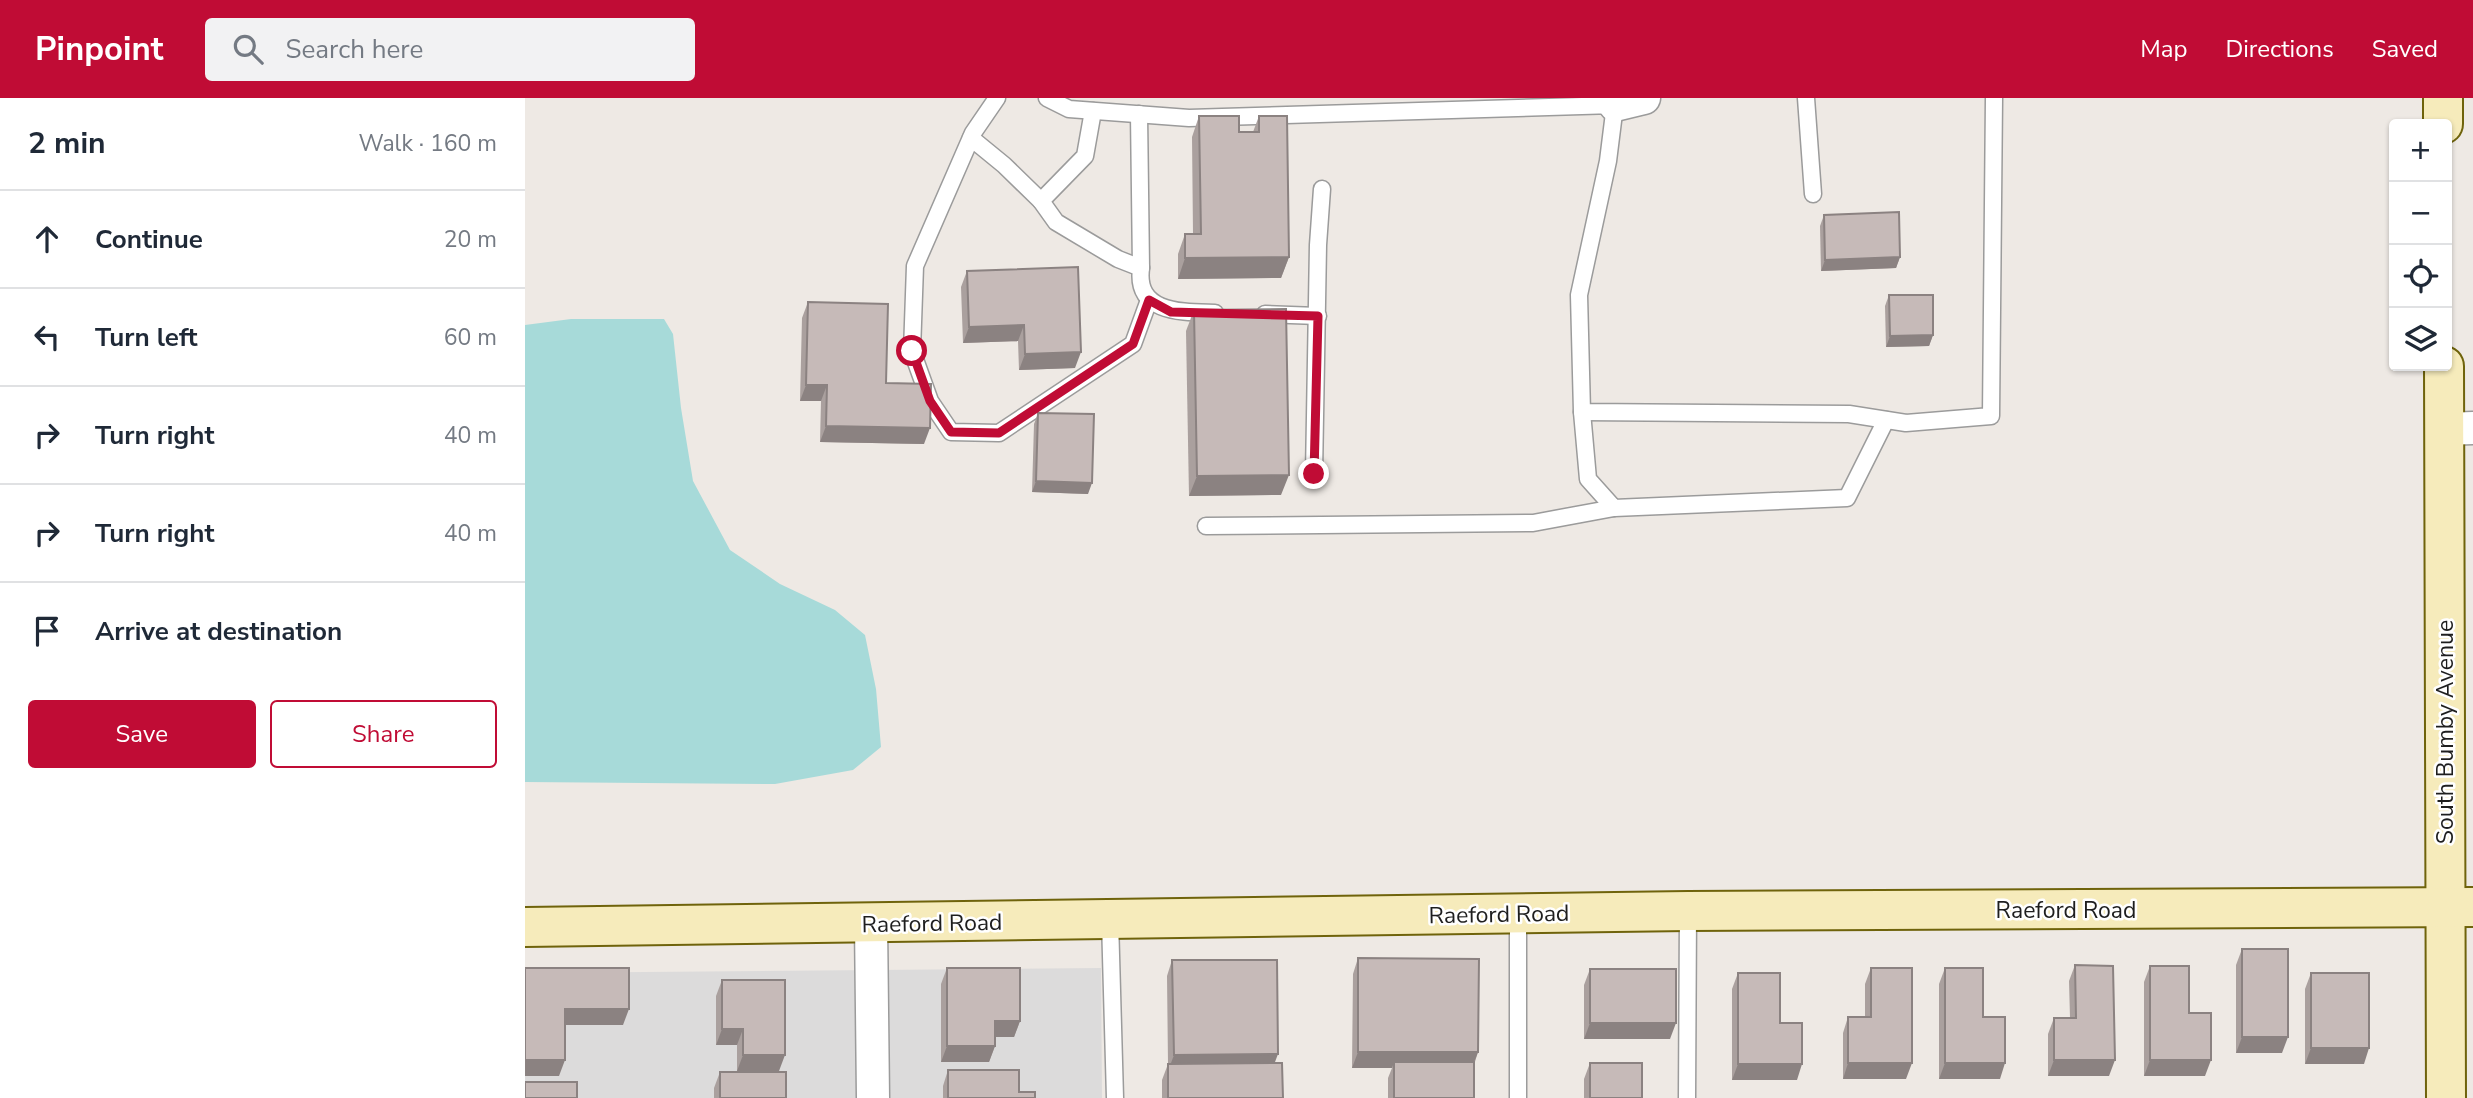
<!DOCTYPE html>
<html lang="en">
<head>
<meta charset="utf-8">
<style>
  :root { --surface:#fff; --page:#f2f2f3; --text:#1f2937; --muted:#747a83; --line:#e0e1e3; --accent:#c00c35 }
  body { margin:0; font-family:"Nunito Sans",sans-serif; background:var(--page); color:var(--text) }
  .controls { position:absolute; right:21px; top:21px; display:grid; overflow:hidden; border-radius:7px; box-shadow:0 2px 5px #0004 }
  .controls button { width:63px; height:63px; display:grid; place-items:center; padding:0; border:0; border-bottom:2px solid var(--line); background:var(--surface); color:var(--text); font:35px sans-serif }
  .stop { position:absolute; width:21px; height:21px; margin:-16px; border:5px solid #c00c35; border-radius:50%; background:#fff }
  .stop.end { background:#c00c35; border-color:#fff; box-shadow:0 2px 7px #0008 }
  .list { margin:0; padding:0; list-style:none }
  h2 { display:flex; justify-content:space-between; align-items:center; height:91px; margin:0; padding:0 28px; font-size:30px }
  h2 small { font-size:23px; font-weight:400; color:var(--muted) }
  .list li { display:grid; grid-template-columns:46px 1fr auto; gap:21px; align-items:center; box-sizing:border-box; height:98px; padding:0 28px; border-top:2px solid var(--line) }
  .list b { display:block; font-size:26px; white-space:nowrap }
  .list em { font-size:23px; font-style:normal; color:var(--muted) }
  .actions { display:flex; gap:14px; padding:21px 28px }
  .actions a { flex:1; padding:16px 0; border:2px solid var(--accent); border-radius:7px; text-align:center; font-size:24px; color:var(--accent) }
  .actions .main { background:var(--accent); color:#fff }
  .icon { flex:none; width:38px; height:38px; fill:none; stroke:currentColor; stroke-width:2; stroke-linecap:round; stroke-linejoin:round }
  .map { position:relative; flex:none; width:1948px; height:1000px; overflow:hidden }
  header { display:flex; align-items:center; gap:42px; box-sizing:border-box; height:98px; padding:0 35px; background:var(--accent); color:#fff }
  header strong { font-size:33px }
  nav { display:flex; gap:38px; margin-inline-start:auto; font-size:24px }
  .search { width:490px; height:63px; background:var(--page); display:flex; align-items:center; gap:18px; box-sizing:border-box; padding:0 24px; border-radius:7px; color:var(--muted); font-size:26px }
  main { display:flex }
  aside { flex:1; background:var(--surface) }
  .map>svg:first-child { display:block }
  .residential { fill:#dcdbdb }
  .water { fill:#a7dad9 }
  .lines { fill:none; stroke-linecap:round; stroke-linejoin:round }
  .lane-casing { stroke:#9b9b9b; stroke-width:19 }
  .street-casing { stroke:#9b9b9b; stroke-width:35 }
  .secondary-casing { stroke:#6f630b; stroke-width:42 }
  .lane { stroke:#fff; stroke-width:16 }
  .street { stroke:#fff; stroke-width:32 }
  .secondary { stroke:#f6ebbb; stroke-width:38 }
  .wall { fill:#aaa09e }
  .shaded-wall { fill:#8b8281 }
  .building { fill:#c6bab8; stroke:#8b8281; stroke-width:2 }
  .route { stroke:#c00c35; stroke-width:9 }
  .labels { text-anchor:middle; stroke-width:5; stroke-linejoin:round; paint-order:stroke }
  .street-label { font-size:23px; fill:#1e1e1e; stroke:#fff }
</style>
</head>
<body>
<header>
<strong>Pinpoint</strong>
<div class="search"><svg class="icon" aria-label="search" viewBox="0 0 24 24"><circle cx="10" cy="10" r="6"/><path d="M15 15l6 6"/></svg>Search here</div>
<nav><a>Map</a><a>Directions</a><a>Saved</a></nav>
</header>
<main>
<aside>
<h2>2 min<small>Walk · 160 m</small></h2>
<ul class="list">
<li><svg class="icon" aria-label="ahead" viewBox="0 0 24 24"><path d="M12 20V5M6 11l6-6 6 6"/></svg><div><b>Continue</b></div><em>20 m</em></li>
<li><svg class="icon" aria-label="left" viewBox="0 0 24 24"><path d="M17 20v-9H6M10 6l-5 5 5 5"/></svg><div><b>Turn left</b></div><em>60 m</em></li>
<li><svg class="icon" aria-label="right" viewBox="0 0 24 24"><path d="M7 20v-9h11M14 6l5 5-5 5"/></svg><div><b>Turn right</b></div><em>40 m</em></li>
<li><svg class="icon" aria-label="right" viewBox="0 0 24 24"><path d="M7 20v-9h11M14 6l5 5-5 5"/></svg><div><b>Turn right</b></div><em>40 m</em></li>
<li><svg class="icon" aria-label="arrive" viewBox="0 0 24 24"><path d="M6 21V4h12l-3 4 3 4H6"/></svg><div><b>Arrive at destination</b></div></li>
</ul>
<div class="actions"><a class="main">Save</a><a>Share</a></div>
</aside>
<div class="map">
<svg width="1948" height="1000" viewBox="0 0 1948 1000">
  <rect width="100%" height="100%" fill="#eee9e4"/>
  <polygon class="residential" points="576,870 577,1000 0,1000 0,875"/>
  <polygon class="water" points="46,221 139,221 148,236 156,310 168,383 205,452 255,486 310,512 340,537 351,591 356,649 328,672 250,686 0,684 0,227"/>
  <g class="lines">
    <defs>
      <g id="lane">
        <polyline points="472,0 448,35 390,168 387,253 405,303 426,334 474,335 608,246 624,202"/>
        <polyline points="522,0 544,11 664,20 1090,7 1083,63 1054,197 1057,314 1324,316 1381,325 1466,318 1469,0"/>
        <polyline points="1281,0 1288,96"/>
        <path d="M568 13 560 58 516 103 531 124 593 161 616 170C610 216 658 214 690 215"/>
        <polyline points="614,16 616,170"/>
        <polyline points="446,40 479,67 516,103"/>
        <polyline points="740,216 793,218"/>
        <polyline points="1057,314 1063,381 1089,410 1322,400 1361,322"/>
        <polyline points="789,376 793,147 797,91"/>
        <polyline points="681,428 1008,425 1089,410"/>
        <polyline points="585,822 590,1000"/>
        <polyline points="993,1000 993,816"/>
        <polyline points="1162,1000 1163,813"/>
      </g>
      <g id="street">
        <polyline points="1090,7 1119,0"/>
        <polyline points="1919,331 1948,330"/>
        <polyline points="346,825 348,1000"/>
      </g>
      <g id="secondary">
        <polyline points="1918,0 1918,26"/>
        <polyline points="1919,268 1921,1000"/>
        <polyline points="0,829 1163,813 1948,809"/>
      </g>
    </defs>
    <use href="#lane" class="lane-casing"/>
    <use href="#street" class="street-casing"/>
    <use href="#secondary" class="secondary-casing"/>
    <use href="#lane" class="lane"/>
    <use href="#street" class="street"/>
    <use href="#secondary" class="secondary"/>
  </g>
  <g class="wall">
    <polygon points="674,18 714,34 728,34 734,18 764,159 756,180 653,181 653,156 660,136 668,136 667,39"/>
    <polygon points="1299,117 1375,159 1371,170 1296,173 1295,128"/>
    <polygon points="442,173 550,270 494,272 493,243 438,245 436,189"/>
    <polygon points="1364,197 1408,237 1404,248 1361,249 1360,208"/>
    <polygon points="283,204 361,285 399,346 295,344 296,303 275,303 277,220"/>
    <polygon points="669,212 756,397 664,398 661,233"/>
    <polygon points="513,315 563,396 507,394 509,326"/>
    <polygon points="1717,851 1757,955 1711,955 1711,867"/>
    <polygon points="833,860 953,954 949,967 949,1000 863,1000 863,980 867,970 827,970 828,876"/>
    <polygon points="647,862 750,965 758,1000 637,1000 637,982 643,966 642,878"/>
    <polygon points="1550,867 1584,978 1523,978 1523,936 1529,920 1545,920 1544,883"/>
    <polygon points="1625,868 1664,915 1680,978 1619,978 1619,884"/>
    <polygon points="422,870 495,923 489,939 470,939 470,948 464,964 416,964 416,886"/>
    <polygon points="1346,870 1381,981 1318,981 1318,935 1323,919 1340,919 1340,886"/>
    <polygon points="1420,870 1458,919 1475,981 1414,981 1414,886"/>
    <polygon points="1065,871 1145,941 1059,941 1059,887"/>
    <polygon points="1213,875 1255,925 1272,982 1207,982 1207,891"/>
    <polygon points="1786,875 1839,966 1780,966 1780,891"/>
    <polygon points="197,882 254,973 212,973 212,947 191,947 191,898"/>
    <polygon points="1065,965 1117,1000 1059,1000 1059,981"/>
    <polygon points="423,972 494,994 510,1000 418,1000 418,988"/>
    <polygon points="195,974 261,1000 189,1000 189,990"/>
  </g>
  <g class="shaded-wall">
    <polygon points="764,159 756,180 653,181 660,160"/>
    <polygon points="1375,159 1371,170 1296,173 1300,162"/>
    <polygon points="499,227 493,243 438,245 444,229"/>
    <polygon points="1408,237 1404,248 1361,249 1365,238"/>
    <polygon points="556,254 550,270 494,272 500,256"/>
    <polygon points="281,287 302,287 296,303 275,303"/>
    <polygon points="301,328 405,330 399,346 295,344"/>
    <polygon points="764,377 756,397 664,398 672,378"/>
    <polygon points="511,383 567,385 563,396 507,394"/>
    <polygon points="40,911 104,911 98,927 34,927"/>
    <polygon points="470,923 495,923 489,939 464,939"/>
    <polygon points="1065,925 1151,925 1145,941 1059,941"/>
    <polygon points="197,931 218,931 212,947 191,947"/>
    <polygon points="1717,939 1763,939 1757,955 1711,955"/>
    <polygon points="422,948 470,948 464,964 416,964"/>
    <polygon points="1786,950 1844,950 1839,966 1780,966"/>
    <polygon points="833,954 953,954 947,970 869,964 867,970 827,970"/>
    <polygon points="753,956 747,972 643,973 649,957"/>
    <polygon points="218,957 260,957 254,973 212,973"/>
    <polygon points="0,962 40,962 34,978 0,978"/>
    <polygon points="1529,962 1590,962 1584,978 1523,978"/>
    <polygon points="1625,962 1686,962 1680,978 1619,978"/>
    <polygon points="1323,965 1387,965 1381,981 1318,981"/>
    <polygon points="1420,965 1480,965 1475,981 1414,981"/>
    <polygon points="1213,966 1277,966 1272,982 1207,982"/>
  </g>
  <g class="building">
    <polygon points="674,18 714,18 714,34 734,34 734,18 762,18 764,159 660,160 660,136 676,136"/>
    <polygon points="1374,114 1375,159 1300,162 1299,117"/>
    <polygon points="553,169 556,254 500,256 499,227 444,229 442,173"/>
    <polygon points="1364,197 1408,197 1408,237 1365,238"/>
    <polygon points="283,204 363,206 361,285 406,286 405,330 301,328 302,287 281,287"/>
    <polygon points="761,211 764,377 672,378 669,212"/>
    <polygon points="513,315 569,316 567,385 511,383"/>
    <rect x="1717" y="851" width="46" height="88"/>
    <polygon points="833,860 954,861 953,954 833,954"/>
    <polygon points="647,862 752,862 753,956 649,957"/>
    <polygon points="1550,867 1588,868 1590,962 1529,962 1529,920 1551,920"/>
    <polygon points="1625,868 1664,868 1664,915 1686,915 1686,962 1625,962"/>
    <polygon points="0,870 104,870 104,911 40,911 40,962 0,962"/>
    <polygon points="422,870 495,870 495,923 470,923 470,948 422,948"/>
    <polygon points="1346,870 1387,870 1387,965 1323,965 1323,919 1346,919"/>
    <polygon points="1420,870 1458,870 1458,919 1480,919 1480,965 1420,965"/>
    <rect x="1065" y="871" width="86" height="54"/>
    <polygon points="1213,875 1255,875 1255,925 1277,925 1277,966 1213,966"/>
    <rect x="1786" y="875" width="58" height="75"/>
    <polygon points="197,882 260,882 260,957 218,957 218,931 197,931"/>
    <rect x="869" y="964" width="80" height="36"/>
    <polygon points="757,965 758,1000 643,1000 643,966"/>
    <rect x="1065" y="965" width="52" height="35"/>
    <polygon points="423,972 494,972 494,994 510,994 510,1000 423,1000"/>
    <rect x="195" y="974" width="66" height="26"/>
    <rect x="0" y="984" width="52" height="16"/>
  </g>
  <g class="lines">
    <polyline class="route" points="387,253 405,303 426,334 474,335 608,246 624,202 646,214 793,218 789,376"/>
  </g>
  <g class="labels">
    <g class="street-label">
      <text transform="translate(1920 634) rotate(-90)" y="8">South Bumby Avenue</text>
      <text x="1541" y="820">Raeford Road</text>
      <text transform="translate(974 816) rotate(-1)" y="8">Raeford Road</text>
      <text transform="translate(407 825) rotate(-1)" y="8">Raeford Road</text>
    </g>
  </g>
</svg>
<div class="controls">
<button>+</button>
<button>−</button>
<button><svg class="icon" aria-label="locate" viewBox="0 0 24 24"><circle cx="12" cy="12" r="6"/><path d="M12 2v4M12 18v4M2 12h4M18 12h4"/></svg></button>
<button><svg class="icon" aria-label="layers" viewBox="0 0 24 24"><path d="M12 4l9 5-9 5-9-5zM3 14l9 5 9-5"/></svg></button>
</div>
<div class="stop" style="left:387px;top:253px"></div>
<div class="stop end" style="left:789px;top:376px"></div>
</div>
</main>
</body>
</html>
